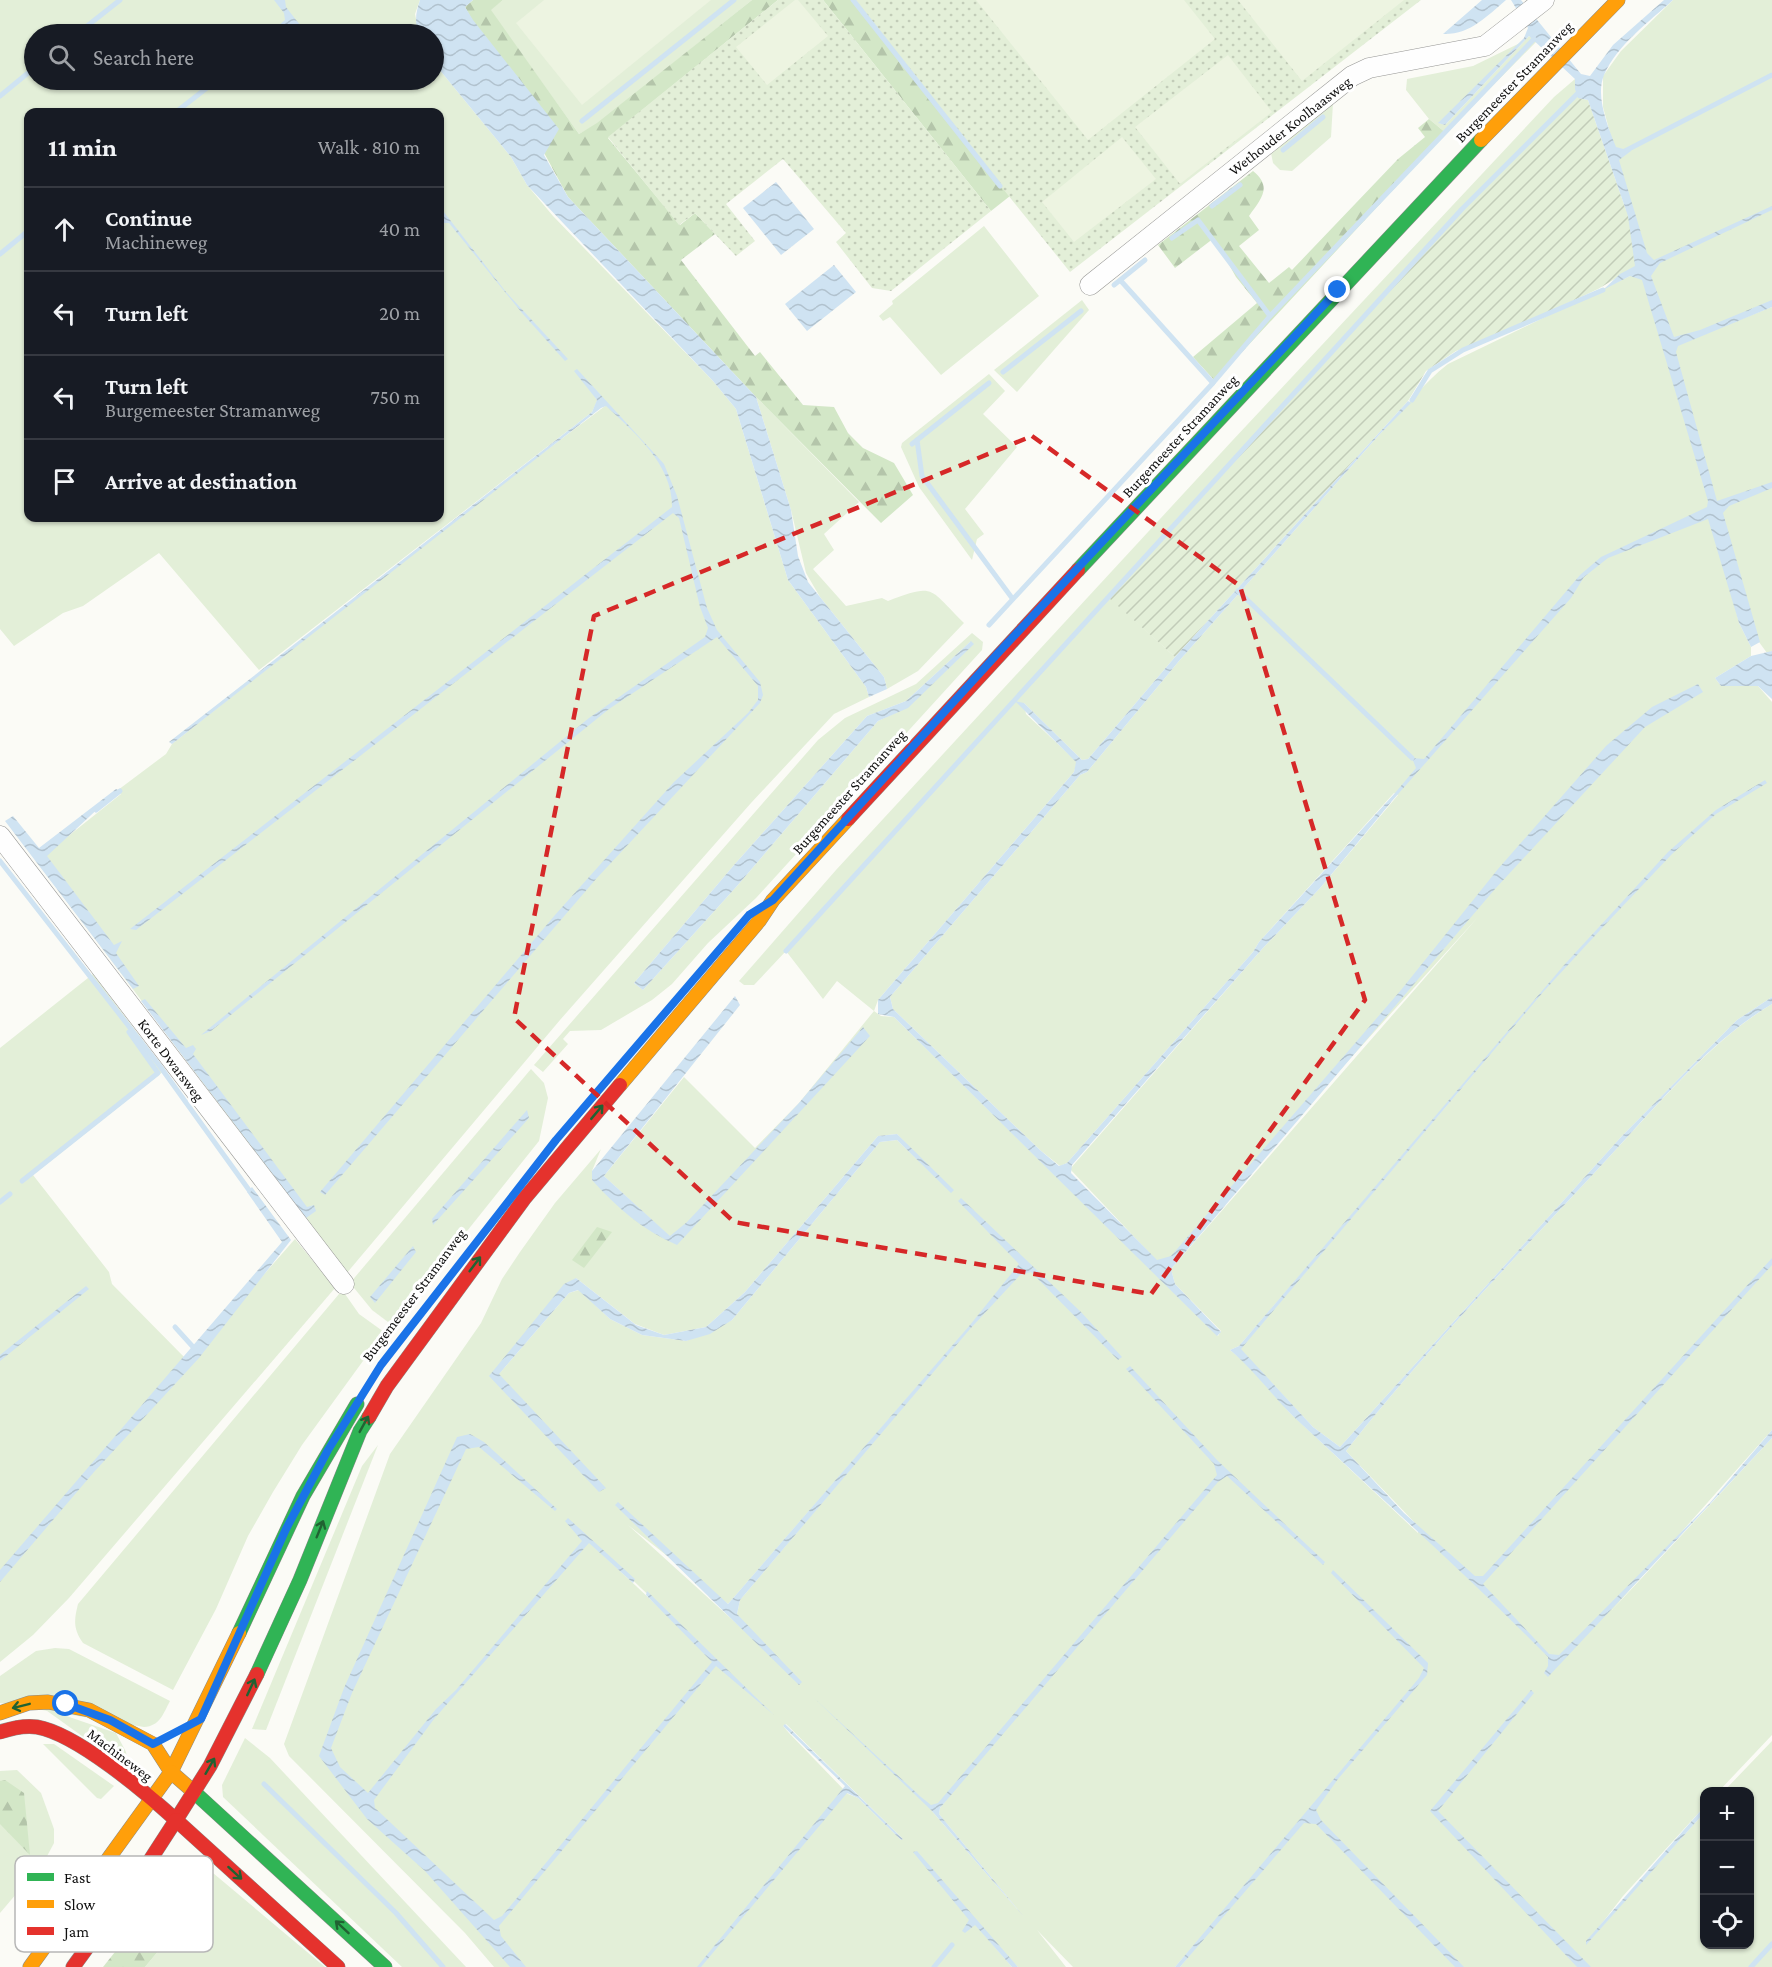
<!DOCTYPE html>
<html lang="en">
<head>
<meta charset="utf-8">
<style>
  :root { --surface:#171b24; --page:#242831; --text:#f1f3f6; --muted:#9ea1a6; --line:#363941 }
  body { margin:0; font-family:"Crimson Pro",serif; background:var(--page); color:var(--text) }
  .controls { position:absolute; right:18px; bottom:18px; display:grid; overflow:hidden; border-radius:12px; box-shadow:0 2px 4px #0004 }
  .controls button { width:54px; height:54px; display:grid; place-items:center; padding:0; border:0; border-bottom:2px solid var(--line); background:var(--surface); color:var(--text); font:30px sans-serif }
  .stop { position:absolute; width:18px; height:18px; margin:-14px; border:4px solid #1a73e8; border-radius:50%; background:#fff }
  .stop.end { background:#1a73e8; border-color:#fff; box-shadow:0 2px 6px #0008 }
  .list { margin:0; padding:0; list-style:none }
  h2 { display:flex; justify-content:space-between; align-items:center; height:78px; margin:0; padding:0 24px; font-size:26px }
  h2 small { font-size:20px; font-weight:400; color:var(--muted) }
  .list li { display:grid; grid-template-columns:39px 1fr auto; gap:18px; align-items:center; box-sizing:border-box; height:84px; padding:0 24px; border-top:2px solid var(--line) }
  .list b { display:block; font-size:22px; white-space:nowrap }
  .list p { margin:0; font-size:20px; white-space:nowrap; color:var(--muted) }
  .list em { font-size:20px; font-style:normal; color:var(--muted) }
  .icon { flex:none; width:33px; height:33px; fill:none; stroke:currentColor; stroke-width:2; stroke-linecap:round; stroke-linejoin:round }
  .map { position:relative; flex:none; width:1772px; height:1967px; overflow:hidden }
  .search { position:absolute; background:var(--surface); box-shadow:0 2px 4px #0004; left:24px; top:24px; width:420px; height:66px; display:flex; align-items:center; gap:15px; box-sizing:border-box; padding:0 21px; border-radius:33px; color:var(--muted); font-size:22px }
  .panel { position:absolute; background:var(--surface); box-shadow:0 2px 4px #0004; left:24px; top:108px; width:420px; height:414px; border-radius:12px }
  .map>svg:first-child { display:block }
  .grass { fill:#e3efd8; fill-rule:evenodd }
  .forest { fill:url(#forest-firs) }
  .park { fill:url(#park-dots) }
  .garden { fill:url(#garden-furrows) }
  .pitch { fill:#edf4e1 }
  .water { fill:url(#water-waves) }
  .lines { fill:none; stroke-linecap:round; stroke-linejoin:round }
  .stream { stroke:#cfe3f2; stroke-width:5 }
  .street-casing { stroke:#969694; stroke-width:21 }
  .fast-casing { stroke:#8c8c8a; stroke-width:15 }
  .slow-casing { stroke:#8c8c8a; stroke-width:15 }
  .jam-casing { stroke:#8c8c8a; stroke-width:15 }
  .street { stroke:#fefefe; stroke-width:20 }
  .fast { stroke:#30b455; stroke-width:14 }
  .slow { stroke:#ff9f0a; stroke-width:14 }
  .jam { stroke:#e5322d; stroke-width:14 }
  .oneway { stroke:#206232 }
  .route { stroke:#1a73e8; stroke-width:8 }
  .marked { fill:none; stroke:#d62828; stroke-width:4.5; stroke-dasharray:12 8; stroke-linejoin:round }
  .labels { text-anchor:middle; stroke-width:6; stroke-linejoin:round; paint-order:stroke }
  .street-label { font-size:15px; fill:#101010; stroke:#fff }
  .key { fill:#fff; stroke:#b7b7b7; stroke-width:1.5 }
  .key-label { font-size:16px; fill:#101010 }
</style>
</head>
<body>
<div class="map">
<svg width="1772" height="1967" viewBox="0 0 1772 1967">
  <defs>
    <pattern id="forest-firs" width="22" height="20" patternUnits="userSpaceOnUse" patternTransform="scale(1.5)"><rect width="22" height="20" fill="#d3e7c7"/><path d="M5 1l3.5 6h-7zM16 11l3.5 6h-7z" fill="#b4c5aa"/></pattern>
    <pattern id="park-dots" width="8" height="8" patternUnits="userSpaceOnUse" patternTransform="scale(1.5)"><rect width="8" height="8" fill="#e3efd8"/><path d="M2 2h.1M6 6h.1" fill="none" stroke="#c2ccb8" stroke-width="1.8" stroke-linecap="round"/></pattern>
    <pattern id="garden-furrows" width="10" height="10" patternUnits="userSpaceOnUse" patternTransform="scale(1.5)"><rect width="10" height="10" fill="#e3efd8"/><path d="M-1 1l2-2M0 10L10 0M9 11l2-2" fill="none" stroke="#c2ccb8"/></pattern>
    <pattern id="water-waves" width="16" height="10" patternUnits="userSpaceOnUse" patternTransform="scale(1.5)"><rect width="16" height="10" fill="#cfe3f2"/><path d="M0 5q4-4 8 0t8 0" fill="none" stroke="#b1c2ce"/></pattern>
  </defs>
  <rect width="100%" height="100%" fill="#fbfbf6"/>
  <g class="grass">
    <path d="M0 0H420L415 14 419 34H34V80H434V63L511 157 527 185 553 216 713 381 736 409 788 580 866 687 869 697 834 714 751 803 560 1020 346 1274 37 861 121 794 118 790 166 754 172 744 473 506 605 406 594 394 597 401 592 412 259 670 159 553 83 606 63 613 14 646 0 629ZM28 112H440V518H28Z"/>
    <polygon points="503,0 752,0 597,124 579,134 490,10"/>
    <path d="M1673 0H1772V304L1714 330 1772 307V651L1767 653 1759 642 1754 623 1732 595 1739 623 1751 647V656L1715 678 1721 686H1758L1772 702V997L1737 1020 1622 1136 1340 1447 1313 1427 1240 1349 1494 1050 1239 1346 1230 1350 1246 1363 1289 1412 1418 1533V1526L1346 1451C1424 1352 1512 1261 1598 1169 1649 1115 1708 1042 1772 1004V1430L1612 1610 1772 1438V1735L1719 1791 1704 1792V1807L1623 1896 1586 1944 1704 1813V1944H1750V1792L1724 1791 1772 1741V1967H1180L1281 1844 1175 1967H1073L1037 1930 1066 1967H1018L975 1924 1012 1967H494L465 1933 289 1756 284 1744 390 1454 481 1323 502 1279 520 1252 555 1203 601 1149 592 1171V1180L667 1234 604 1176 684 1077 755 1148 799 1103 874 1011 837 981 823 999 786 951 754 985H744L739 981 836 870 1232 441 1554 97 1575 79 1581 98 1448 235 1109 597 1175 657 1088 759 1082 760 1024 703 1026 714 1077 762 1074 772 878 1000 874 1011 881 1016 894 1017 1218 1336 1221 1331 1175 1284 1171 1269 1478 917 1171 1257 1157 1261 1070 1169 1263 948 1321 887 1398 795 1394 793 1259 942 1253 952 1067 1163 1060 1166 1040 1150 893 1009 890 997 1080 775 1087 772 1179 661 1379 435C1402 412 1423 383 1448 364L1630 276 1624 184 1603 107V76L1621 51ZM897 1134 951 1192 897 1140 880 1142 732 1320 686 1341 642 1335 610 1319 579 1290 569 1293 499 1374 576 1278 635 1324 664 1335 706 1327 745 1292 878 1136ZM1004 1287 740 1600 737 1614 748 1634 628 1525 728 1604ZM574 1524 774 1715 589 1542ZM786 1724 903 1839 901 1840 858 1798 848 1794 789 1733 783 1726ZM951 1794 940 1808 939 1814 1024 1917 931 1810Z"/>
    <polygon points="1529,36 1537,41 1446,133 1429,119 1406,90 1407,79 1473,66 1520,43 1439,123 1445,125"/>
    <polygon points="1333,103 1331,137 1292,171 1280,170 1273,163 1271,153"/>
    <polygon points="984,226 1039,296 941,375 890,317 883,321 879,316 893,304 892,301"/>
    <polygon points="1082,300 1089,310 1017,392 994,370"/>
    <polygon points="989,374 1005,391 983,414 1017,447 965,509 984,534 977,539 972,560 919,487 901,447 902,443"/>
    <path d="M756 397 859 502 824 534 834 550 813 569 846 606 882 598 888 601C936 583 928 588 964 623L918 671 887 689 884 677 820 597 806 573 791 510Z"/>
    <path d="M972 633 983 642 982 650 756 898 708 943 672 984 652 1000 601 1030 570 1031 563 1039 568 1044 543 1072 534 1065 818 740 845 718 916 684ZM970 642 973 644 908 707 878 721 737 886 643 990 634 983 734 865 867 716 906 701Z"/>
    <polygon points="93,974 165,1070 33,1175 109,1272 112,1284 188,1361 295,1239 335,1288 69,1598 33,1635 0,1662 0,1048"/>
    <polygon points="531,1069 544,1083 548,1098 539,1141 392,1325 372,1310 350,1283"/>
    <path d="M339 1294H345L359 1314 384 1332 302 1445 273 1492 248 1536 216 1609 173 1690 83 1643C73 1629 74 1620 78 1604Z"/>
    <polygon points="378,1445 266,1730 252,1729 362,1466"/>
    <path d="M55 1648 69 1649 170 1701C163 1714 160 1726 144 1727L0 1703V1676L36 1651Z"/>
    <polygon points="43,1708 116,1733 126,1752 128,1769"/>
    <polygon points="245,1738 270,1758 466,1967 402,1967 223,1797 222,1785"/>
    <polygon points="43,1744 54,1744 114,1786 101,1799 97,1798"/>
    <polygon points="17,1770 41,1793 54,1829 54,1843 45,1860 0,1913 0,1771"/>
    <polygon points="198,1868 213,1873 325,1967 145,1967 190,1913 166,1888 174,1879"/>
  </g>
  <g class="forest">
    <polygon points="473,0 503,0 491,10 579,134 597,123 752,0 778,0 608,138 680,225 695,213 715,234 681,260 755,356 760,352 803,405 834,407 848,433 863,448 894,463 913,495 881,523 756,397 568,197 465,7"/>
    <polygon points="823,0 853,0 1010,196 991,211"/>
    <path d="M1429 119 1446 133 1215 381 1193 357 1257 303 1236 277 1214 238 1175 268 1158 245 1253 171C1273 187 1261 199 1249 216L1259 230 1239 246 1269 283 1289 267 1292 270 1398 159 1425 137 1418 128Z"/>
    <polygon points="597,1227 612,1232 584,1268 572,1260"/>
    <polygon points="5,1780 24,1793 30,1855 0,1824 0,1781"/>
    <polygon points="166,1888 190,1913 145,1967 103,1967"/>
  </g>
  <g class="park">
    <polygon points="778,0 823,0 991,211 891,291 872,288 836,242 846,233 783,159 726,204 755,241 736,256 695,213 679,225 608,137"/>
    <polygon points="851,0 1421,0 1070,272"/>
  </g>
  <polygon class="garden" points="1578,98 1588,100 1628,216 1635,267 1598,289 1504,333 1456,351 1426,371 1408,401 1175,657 1109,598 1462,209"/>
  <g class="pitch">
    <polygon points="544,0 711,0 582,105 516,23"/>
    <polygon points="795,0 798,0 828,36 767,85 736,47"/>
    <polygon points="976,0 1184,0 1215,39 1088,140"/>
    <polygon points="1238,0 1404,0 1302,81"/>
    <polygon points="1228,55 1272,112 1180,184 1135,127"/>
    <polygon points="1122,137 1156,179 1074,242 1042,202"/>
  </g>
  <g class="water">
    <polygon points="274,0 285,0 286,7 307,34 301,34 296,29 287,27 276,34 269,34 285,20 284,13"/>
    <path d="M420 0H473L465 7 473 20 559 129 544 155 568 197 756 397 791 510 798 556 808 582 884 677 887 689 869 697 866 687 788 580 736 409 713 381 527 185 511 157 434 63V34H419C414 22 416 12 420 0Z"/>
    <path d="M1482 0H1506C1487 16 1470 35 1443 34Z"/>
    <path d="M1511 0H1521L1581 74 1590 76 1613 45 1664 0H1673C1650 21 1617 45 1604 75 1595 96 1608 127 1616 147L1631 151 1619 160 1647 253 1654 260 1772 206V210L1660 263 1651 276 1674 337 1700 330 1772 300V307L1678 346 1676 352 1717 501 1772 482V488L1729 506 1723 513 1760 642 1751 647 1739 623 1708 519 1608 558 1584 577 1571 598 1392 801 1321 887 1263 948 1072 1165 1071 1173 1157 1260 1171 1256 1401 990 1498 869 1606 746 1652 707 1698 684 1703 692 1645 727 1495 889 1171 1269 1175 1284 1221 1332 1217 1336 894 1017 878 1014V1000L1074 772 1076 762 1015 701 1024 703 1082 760 1088 759 1175 657 1408 401 1411 403 1379 435 1179 661 1087 772 1080 775 890 997 893 1009 1040 1150 1059 1166 1067 1163 1253 952 1259 942 1395 793 1416 768 1412 758 1424 759 1580 575 1601 557 1707 507 1708 501 1642 280 1630 276 1603 290 1620 274 1635 266 1628 216 1588 100 1578 98 1575 89V79L1529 36 1445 125 1438 123 1524 38 1528 28Z"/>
    <polygon points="776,182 814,229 781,255 743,208"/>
    <polygon points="440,207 506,292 568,359 565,361 522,313 449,223 440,223"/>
    <polygon points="834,265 856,292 807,331 785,304"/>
    <path d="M577 369 664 464 677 496 707 608 717 630 760 682 763 695 760 703 596 879 325 1195 320 1192 555 915 674 782 748 713 758 700V686L717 637 609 709 211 1031 201 1035 589 718 705 637 708 628 700 607 679 518 673 513 136 930 130 929 672 507C673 465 635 433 606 406L601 408 172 744 169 742 592 412 597 400 574 371Z"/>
    <polygon points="971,641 974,644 908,708 878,721 737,886 643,990 634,983 734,865 867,716 906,701"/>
    <polygon points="1772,651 1772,699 1758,686 1721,686 1715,678 1751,656"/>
    <path d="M1765 780 1767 783 1716 814 1672 854 1603 927 1544 991 1241 1349 1313 1427 1340 1447 1622 1136 1737 1020 1772 997V1004C1706 1043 1650 1114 1598 1169 1512 1261 1424 1352 1346 1451L1404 1513 1475 1576H1483L1772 1258V1265L1483 1584 1549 1654 1559 1655 1709 1504 1772 1430V1438L1548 1677 1544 1673 1548 1666V1657C1467 1575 1381 1498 1296 1419 1273 1397 1255 1371 1230 1350L1239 1346 1565 964 1668 852 1716 810Z"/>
    <polygon points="116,789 118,790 47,856 114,945 122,941 116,953 139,986 133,989 5,821 13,816 39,848"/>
    <path d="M735 996 740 1005 604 1176 670 1236 687 1222 799 1103 863 1027 870 1036 677 1245C644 1231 616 1207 592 1180V1171Z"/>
    <polygon points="145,999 186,1048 193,1045 196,1049 193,1054 307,1207 314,1205 316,1211 306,1218 141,1001"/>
    <polygon points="527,1110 529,1118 433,1225 432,1219"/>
    <polygon points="897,1134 954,1190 951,1193 897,1140 880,1142 732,1320 710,1334 686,1341 642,1335 610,1319 578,1290 569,1293 499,1374 606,1488 599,1492 489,1376 564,1284 576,1278 636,1325 664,1335 706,1327 745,1292 878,1136"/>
    <polygon points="252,1187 291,1240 199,1358 94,1472 0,1582 0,1570 282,1242 247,1192"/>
    <polygon points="961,1198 1081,1312 1122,1357 1118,1360 1031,1272 1020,1275 970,1329 740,1600 737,1614 802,1682 799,1685 615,1505 618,1502 728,1604 970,1325 1019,1264 958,1201"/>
    <polygon points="413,1246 416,1252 375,1303 370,1297"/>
    <polygon points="86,1286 89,1289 0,1361 0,1355"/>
    <polygon points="1130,1366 1217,1460 1325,1562 1323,1565 1227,1476 1218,1482 940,1808 939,1814 1024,1917 931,1810 813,1697 921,1797 931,1805 938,1803 1217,1475 1214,1464 1126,1369"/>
    <polygon points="470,1434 484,1442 557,1509 555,1511 479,1447 466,1449 352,1693 331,1748 340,1767 368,1793 436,1709 456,1690 582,1541 565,1521 568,1518 635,1579 633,1583 589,1543 434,1719 374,1800 375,1808 494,1920 502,1916 712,1662 646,1595 647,1591 774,1715 716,1666 499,1926 501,1936 526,1967 510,1967 425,1871 367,1819 319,1756 344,1688 457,1437"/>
    <polygon points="1333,1570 1428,1663 1427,1675 1338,1779 1316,1810 1321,1820 1464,1967 1455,1967 1316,1824 1304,1823 1180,1967 1175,1967 1419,1678 1424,1668 1331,1573"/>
    <polygon points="1531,1690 1534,1693 1438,1811 1591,1967 1577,1967 1430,1811"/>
    <polygon points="785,1724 903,1839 901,1840 858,1798 847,1793 701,1967 697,1967 845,1786 783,1726"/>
    <polygon points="1704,1807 1704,1813 1586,1945 1586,1941"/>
    <polygon points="917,1851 1018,1967 1012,1967 975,1925 965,1933 962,1931 969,1920 913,1852"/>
  </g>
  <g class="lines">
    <g class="stream">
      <polyline points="853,0 1000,186"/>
      <polyline points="77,34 120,0"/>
      <polyline points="0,96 34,68"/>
      <polyline points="176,112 217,80"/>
      <polyline points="582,121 734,0"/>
      <polyline points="1283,150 1323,117"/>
      <polyline points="1623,152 1772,75"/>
      <polyline points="1212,206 1240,185"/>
      <polyline points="1172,238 1198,220 1270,316"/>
      <polyline points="0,254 28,231"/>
      <polyline points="1121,281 1213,383"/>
      <polyline points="1114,285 1145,260"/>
      <polyline points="1003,372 1081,311"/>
      <polyline points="1412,400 1430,371 1463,350 1603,290"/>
      <polyline points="917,440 922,476 1012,598"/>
      <polyline points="912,444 989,383"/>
      <polyline points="1238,591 1412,758"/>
      <polyline points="989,625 1213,383 1270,316 1534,39"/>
      <polyline points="96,810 120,791"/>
      <polyline points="0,861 159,1065 249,1190"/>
      <polyline points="786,951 1462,209 1577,94"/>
      <polyline points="22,1181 158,1073 129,1032"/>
      <polyline points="0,1202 10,1194"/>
      <polyline points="175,1327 194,1348"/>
      <polyline points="264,1784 396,1913 443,1967"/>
      <polyline points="934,1967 952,1945"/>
      <polyline points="1751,1967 1772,1944"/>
    </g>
    <defs>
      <g id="street">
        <polyline points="1090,285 1352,76 1369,68 1485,46 1544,0"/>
        <polyline points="0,836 344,1284"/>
      </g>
      <g id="fast">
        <polyline points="1078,570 1481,140"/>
        <polyline points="239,1633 303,1496 357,1404"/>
        <polyline points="257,1674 300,1580 360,1431 369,1417"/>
        <polyline points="194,1792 385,1967"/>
      </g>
      <g id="slow">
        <polyline points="1481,140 1618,0"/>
        <polyline points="620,1085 759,921 773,900 848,819"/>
        <polyline points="0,1713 29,1703 48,1702 89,1710 153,1744 171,1772 239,1633"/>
        <polyline points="30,1967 171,1772 194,1792"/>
      </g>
      <g id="jam">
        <polyline points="848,819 1078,570"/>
        <polyline points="369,1417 387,1386 524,1199 620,1085"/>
        <path d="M0 1732C12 1728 24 1725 37 1727 77 1734 145 1792 176 1820L210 1766 257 1674"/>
        <polyline points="176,1820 338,1967"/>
        <polyline points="73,1967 143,1871 176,1820"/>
      </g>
    </defs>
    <use href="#street" class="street-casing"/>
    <use href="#fast" class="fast-casing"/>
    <use href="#slow" class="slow-casing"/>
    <use href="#jam" class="jam-casing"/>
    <use href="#street" class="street"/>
    <use href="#fast" class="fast"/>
    <use href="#slow" class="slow"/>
    <use href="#jam" class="jam"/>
  </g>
  <defs><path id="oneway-shaft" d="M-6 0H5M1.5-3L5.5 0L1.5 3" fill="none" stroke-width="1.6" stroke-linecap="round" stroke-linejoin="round" transform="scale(1.5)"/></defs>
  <g class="oneway">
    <use href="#oneway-shaft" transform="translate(597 1112) rotate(-50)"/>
    <use href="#oneway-shaft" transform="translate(475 1264) rotate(-53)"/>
    <use href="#oneway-shaft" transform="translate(364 1424) rotate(-61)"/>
    <use href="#oneway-shaft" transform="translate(320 1529) rotate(-68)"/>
    <use href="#oneway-shaft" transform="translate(251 1687) rotate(-65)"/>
    <use href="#oneway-shaft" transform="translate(21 1706) rotate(166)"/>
    <use href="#oneway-shaft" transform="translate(210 1766) rotate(-60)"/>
    <use href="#oneway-shaft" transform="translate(235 1873) rotate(42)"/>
    <use href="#oneway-shaft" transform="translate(342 1927) rotate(-137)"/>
  </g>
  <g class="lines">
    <polyline class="route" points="66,1704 110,1720 153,1744 201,1719 286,1529 328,1450 381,1365 556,1140 749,915 773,900 999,652 1338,290"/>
  </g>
  <path class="marked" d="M1032 436 1240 586 1365 1000 1151 1294 734 1222 514 1018 594 616Z"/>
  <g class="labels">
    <g class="street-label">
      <text transform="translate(1514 82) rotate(-46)" y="5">Burgemeester Stramanweg</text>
      <text transform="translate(1290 126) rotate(-38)" y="5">Wethouder Koolhaasweg</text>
      <text transform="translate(1180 436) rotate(-47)" y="5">Burgemeester Stramanweg</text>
      <text transform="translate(849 792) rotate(-48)" y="5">Burgemeester Stramanweg</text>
      <text transform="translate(171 1060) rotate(53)" y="5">Korte Dwarsweg</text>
      <text transform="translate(414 1295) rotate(-53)" y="5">Burgemeester Stramanweg</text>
      <text transform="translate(120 1755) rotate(37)" y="5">Machineweg</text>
    </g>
  </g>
  <rect x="15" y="1856" width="198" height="96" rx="9" class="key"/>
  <rect x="27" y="1873" width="27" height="8" fill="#30b455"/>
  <rect x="27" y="1900" width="27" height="8" fill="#ff9f0a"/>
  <rect x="27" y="1927" width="27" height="8" fill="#e5322d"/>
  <g class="key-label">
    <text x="64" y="1883">Fast</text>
    <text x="64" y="1910">Slow</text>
    <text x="64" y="1937">Jam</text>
  </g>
</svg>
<div class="controls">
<button>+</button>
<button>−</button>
<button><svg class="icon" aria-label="locate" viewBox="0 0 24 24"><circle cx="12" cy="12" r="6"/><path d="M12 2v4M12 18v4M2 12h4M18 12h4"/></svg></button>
</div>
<div class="stop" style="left:66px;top:1704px"></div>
<div class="stop end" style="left:1338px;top:290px"></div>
<div class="search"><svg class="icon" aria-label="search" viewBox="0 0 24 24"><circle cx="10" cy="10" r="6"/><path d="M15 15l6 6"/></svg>Search here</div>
<section class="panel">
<h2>11 min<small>Walk · 810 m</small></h2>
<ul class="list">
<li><svg class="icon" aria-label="ahead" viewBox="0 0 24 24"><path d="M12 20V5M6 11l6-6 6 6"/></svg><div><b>Continue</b><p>Machineweg</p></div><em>40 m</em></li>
<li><svg class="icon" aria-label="left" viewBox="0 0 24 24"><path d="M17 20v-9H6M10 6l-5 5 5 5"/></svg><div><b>Turn left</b></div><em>20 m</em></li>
<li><svg class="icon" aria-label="left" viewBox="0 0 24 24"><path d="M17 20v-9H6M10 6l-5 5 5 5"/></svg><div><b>Turn left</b><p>Burgemeester Stramanweg</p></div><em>750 m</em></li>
<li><svg class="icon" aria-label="arrive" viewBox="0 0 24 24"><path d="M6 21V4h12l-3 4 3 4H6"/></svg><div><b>Arrive at destination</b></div></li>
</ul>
</section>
</div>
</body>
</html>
